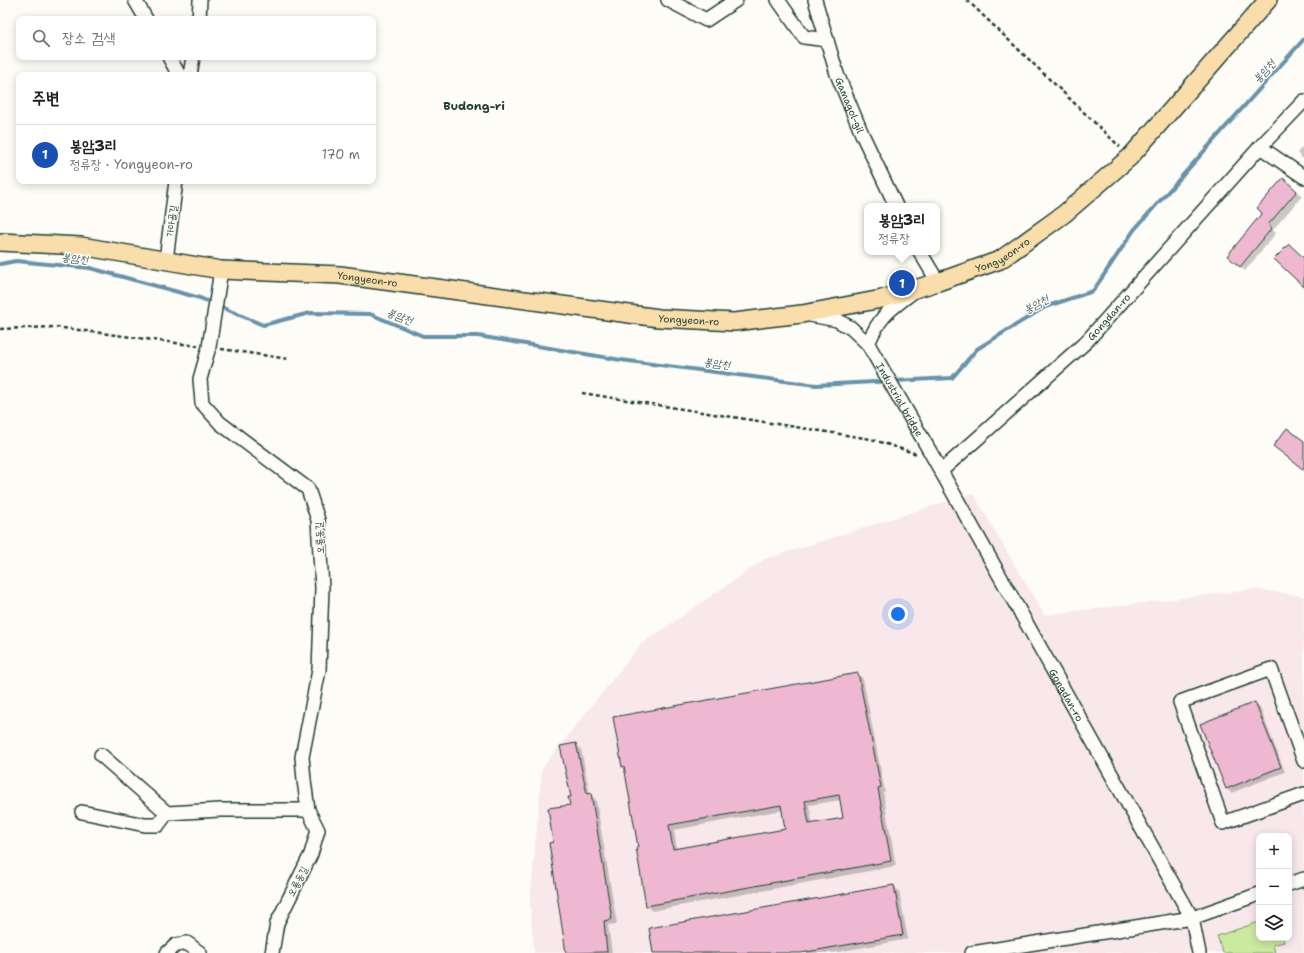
<!DOCTYPE html>
<html lang="ko">
<head>
<meta charset="utf-8">
<style>
  :root { --surface:#fff; --page:#f6f6f6; --text:#202124; --muted:#757577; --line:#e0e0e0; --accent:#d93025 }
  body { margin:0; font-family:"Shantell Sans","Poor Story",sans-serif; background:var(--page); color:var(--text) }
  .controls { position:absolute; right:12px; bottom:12px; display:grid; overflow:hidden; border-radius:8px; box-shadow:0 2px 10px #0003 }
  .controls button { width:36px; height:36px; display:grid; place-items:center; padding:0; border:0; border-bottom:1px solid var(--line); background:var(--surface); color:var(--text); font:20px sans-serif }
  .you { position:absolute; left:898px; top:614px; width:14px; height:14px; margin:-10px; border:3px solid #fff; border-radius:50%; background:#1a73e8; box-shadow:0 0 0 6px #1a73e833 }
  .badge { display:grid; place-items:center; width:26px; height:26px; border-radius:50%; background:var(--accent); color:#fff; font-size:13px; font-weight:700 }
  .pin { position:absolute; translate:-50% -50%; border:2px solid #fff; box-shadow:0 1px 4px #0006 }
  .popup { position:absolute; left:864px; top:203px; width:76px; height:52px; box-sizing:border-box; display:grid; place-content:center; border-radius:8px; background:var(--surface); filter:drop-shadow(0 1px 3px #0005); font-size:13px; white-space:nowrap; color:var(--muted) }
  .popup b { font-size:15px; color:var(--text) }
  .popup::after { content:''; position:absolute; left:50%; top:100%; margin-left:-8px; border:8px solid transparent; border-top-color:var(--surface) }
  .list { margin:0; padding:0; list-style:none }
  h2 { display:flex; justify-content:space-between; align-items:center; height:52px; margin:0; padding:0 16px; font-size:17px }
  h2 small { font-size:13px; font-weight:400; color:var(--muted) }
  .list li { display:grid; grid-template-columns:26px 1fr auto; gap:12px; align-items:center; box-sizing:border-box; height:60px; padding:0 16px; border-top:1px solid var(--line) }
  .list b { display:block; font-size:15px; white-space:nowrap }
  .list p { margin:0; font-size:13px; white-space:nowrap; color:var(--muted) }
  .list em { font-size:13px; font-style:normal; color:var(--muted) }
  .icon { flex:none; width:22px; height:22px; fill:none; stroke:currentColor; stroke-width:2; stroke-linecap:round; stroke-linejoin:round }
  .map { position:relative; flex:none; width:1304px; height:953px; overflow:hidden }
  .search { position:absolute; background:var(--surface); box-shadow:0 2px 10px #0003; left:16px; top:16px; width:360px; height:44px; display:flex; align-items:center; gap:10px; box-sizing:border-box; padding:0 14px; border-radius:8px; color:var(--muted); font-size:15px }
  .panel { position:absolute; background:var(--surface); box-shadow:0 2px 10px #0003; left:16px; top:72px; width:360px; height:112px; border-radius:8px }
  .map>svg:first-child { display:block }
  .built { fill:#f8e8ec; fill-rule:evenodd }
  .green { fill:#cce9a0; stroke:#76936a }
  .shadow { fill:#0003; fill-rule:evenodd }
  .lines { fill:none; stroke-linecap:round; stroke-linejoin:round }
  .stream { stroke:#6992a9; stroke-width:4 }
  .building { fill:#eeb8d1; stroke:#1f3d34; fill-rule:evenodd }
  .minor-casing { stroke:#1f3d34; stroke-width:16 }
  .major-casing { stroke:#1f3d34; stroke-width:20 }
  .path { stroke:#1f3d34; stroke-width:2.5; stroke-dasharray:4 3; stroke-linecap:butt }
  .minor { stroke:#fdfcf7; stroke-width:13 }
  .major { stroke:#f9ddab; stroke-width:17 }
  .labels { text-anchor:middle; stroke-width:3; stroke-linejoin:round; paint-order:stroke }
  .street-label { font-size:10px; fill:#1f3d34; stroke:#fdfcf7 }
  .water-label { font-size:11px; font-style:italic; fill:#3e6065; stroke:#fdfcf7 }
  .quarter-label { font-size:12px; font-weight:bold; fill:#1f3d34; stroke:#fdfcf7 }
</style>
</head>
<body>
<div class="map">
<svg width="1304" height="953" viewBox="0 0 1304 953">
  <rect width="100%" height="100%" fill="#fdfcf7"/>
  <filter id="ink" filterUnits="userSpaceOnUse"><feTurbulence type="fractalNoise" baseFrequency=".025" numOctaves="2"/><feDisplacementMap in="SourceGraphic" scale="8" xChannelSelector="R" yChannelSelector="G"/><feConvolveMatrix kernelMatrix="1 2 1 2 8 2 1 2 1" color-interpolation-filters="sRGB"/></filter>
  <g filter="url(#ink)">
    <path class="built" d="M973 493 1044 615 1254 589 1304 596V953H534L530 903 542 768 640 645 765 559ZM1259 836H1289V938H1259Z"/>
    <polygon class="green" points="1259,922 1259,938 1283,938 1284,942 1273,945 1275,953 1223,953 1217,936"/>
    <g class="shadow">
      <polygon points="1304,145 1304,160 1297,153"/>
      <polygon points="1283,179 1302,196 1273,230 1276,233 1245,271 1233,261"/>
      <path d="M858 674 863 679 885 792H883L896 866 652 911 647 906 639 848 626 769 623 766ZM841 800 844 819 813 825 809 805ZM783 810 786 830 677 850 674 830Z"/>
      <polygon points="1255,703 1260,708 1285,772 1231,793 1226,788"/>
      <polygon points="576,744 581,749 590,794 596,800 617,924 608,925 612,953 567,953 550,843 554,843 571,806"/>
      <polygon points="894,886 899,891 908,939 832,953 654,953"/>
    </g>
    <g class="lines">
      <polyline class="stream" points="0,264 16,261 90,268 200,298 263,325 310,313 370,314 423,336 478,336 621,360 816,385 952,378 977,349 1045,307 1093,291 1134,230 1304,39"/>
    </g>
    <g class="building">
      <polygon points="1283,178 1297,191 1268,225 1272,228 1240,267 1227,256 1262,213 1257,208"/>
      <polygon points="1289,244 1304,258 1304,287 1274,259"/>
      <polygon points="1287,428 1304,441 1304,470 1273,446"/>
      <path d="M858 673 881 787 878 788 891 861 646 906 636 847H638L624 766 622 767 613 717ZM839 795 843 818 809 824 805 801ZM781 805 785 829 673 849 669 825Z"/>
      <polygon points="1255,702 1281,767 1226,789 1200,724"/>
      <polygon points="576,743 587,794 591,793 612,919 604,921 607,952 566,953 549,843 553,842 548,808 570,805 568,797 571,797 560,746"/>
      <polygon points="894,885 903,935 801,953 653,953 649,928"/>
    </g>
    <g class="lines">
      <defs>
        <g id="minor">
          <polyline points="135,0 146,19"/>
          <polyline points="668,0 706,20 736,0"/>
          <polyline points="778,0 804,37 827,40"/>
          <path id="s1" d="M815 0 837 74 862 134 896 206"/>
          <polyline points="199,19 200,0"/>
          <polyline points="169,57 179,75"/>
          <polyline points="190,75 193,57"/>
          <polyline points="1260,147 1304,177"/>
          <polyline points="920,252 938,282"/>
          <polyline points="166,260 176,181"/>
          <path id="s2" d="M810 315 837 320 851 328 868 344 928 448 1192 918 1199 953"/>
          <path d="M868 344C879 317 889 310 913 292"/>
          <path id="s3" d="M941 471 1086 342 1260 147 1304 101"/>
          <polyline points="101,755 167,813"/>
          <polyline points="1304,761 1271,669 1180,702 1223,823 1304,794"/>
          <polyline points="82,812 145,825 158,825 167,813 220,810 308,810 304,780 302,757 319,670 322,588 318,520 308,489 220,423 202,403 200,379 209,347 221,270"/>
          <polyline points="1289,884 1304,879"/>
          <polyline points="167,953 176,945 187,943 200,953"/>
          <polyline points="272,953 277,923 311,854 318,830 308,810"/>
          <polyline points="972,953 1192,918 1259,894"/>
        </g>
        <g id="major">
          <path id="s4" d="M0 242 81 246 221 270 340 275 659 318 734 322 802 314 882 299 938 282 1000 260 1064 214 1130 157 1268 0"/>
        </g>
      </defs>
      <use href="#minor" class="minor-casing"/>
      <use href="#major" class="major-casing"/>
      <g class="path">
        <polyline points="967,0 1120,147"/>
        <polyline points="0,329 56,327 198,346"/>
        <polyline points="221,349 289,359"/>
        <polyline points="582,393 871,439 917,454"/>
      </g>
      <use href="#minor" class="minor"/>
      <use href="#major" class="major"/>
    </g>
  </g>
  <g class="labels">
    <g class="street-label">
      <text dy="4" stroke="none"><textPath href="#s1" startOffset="111">Gamagol-gil</textPath></text>
      <text transform="translate(171 221) rotate(-83)" y="4">가마골길</text>
      <text dy="4" stroke="none"><textPath href="#s4" startOffset="1018">Yongyeon-ro</textPath></text>
      <text dy="4" stroke="none"><textPath href="#s4" startOffset="370">Yongyeon-ro</textPath></text>
      <text dy="4" stroke="none"><textPath href="#s3" startOffset="228">Gongdan-ro</textPath></text>
      <text dy="4" stroke="none"><textPath href="#s4" startOffset="694">Yongyeon-ro</textPath></text>
      <text dy="4" stroke="none"><textPath href="#s2" startOffset="131">Industrial bridge</textPath></text>
      <text transform="translate(319 538) rotate(-94)" y="4">오룡동길</text>
      <text dy="4" stroke="none"><textPath href="#s2" startOffset="470">Gongdan-ro</textPath></text>
      <text transform="translate(297 881) rotate(-63)" y="4">오룡동길</text>
    </g>
    <g class="water-label">
      <text transform="translate(1264 71) rotate(-48)" y="4">봉암천</text>
      <text transform="translate(75 258) rotate(6)" y="4">봉암천</text>
      <text transform="translate(1036 304) rotate(-28)" y="4">봉암천</text>
      <text transform="translate(400 316) rotate(22)" y="4">봉암천</text>
      <text transform="translate(717 363) rotate(8)" y="4">봉암천</text>
    </g>
    <g class="quarter-label">
      <text x="474" y="110">Budong-ri</text>
    </g>
  </g>
</svg>
<div class="controls">
<button>+</button>
<button>−</button>
<button><svg class="icon" aria-label="layers" viewBox="0 0 24 24"><path d="M12 4l9 5-9 5-9-5zM3 14l9 5 9-5"/></svg></button>
</div>
<div class="you"></div>
<div class="pin badge" style="left:902px;top:283px;background:#1a4fb4">1</div>
<div class="popup"><b>봉암3리</b>정류장</div>
<div class="search"><svg class="icon" aria-label="search" viewBox="0 0 24 24"><circle cx="10" cy="10" r="6"/><path d="M15 15l6 6"/></svg>장소 검색</div>
<section class="panel">
<h2>주변<small></small></h2>
<ul class="list">
<li><span class="badge" style="background:#1a4fb4">1</span><div><b>봉암3리</b><p>정류장 · Yongyeon-ro</p></div><em>170 m</em></li>
</ul>
</section>
</div>
</body>
</html>
